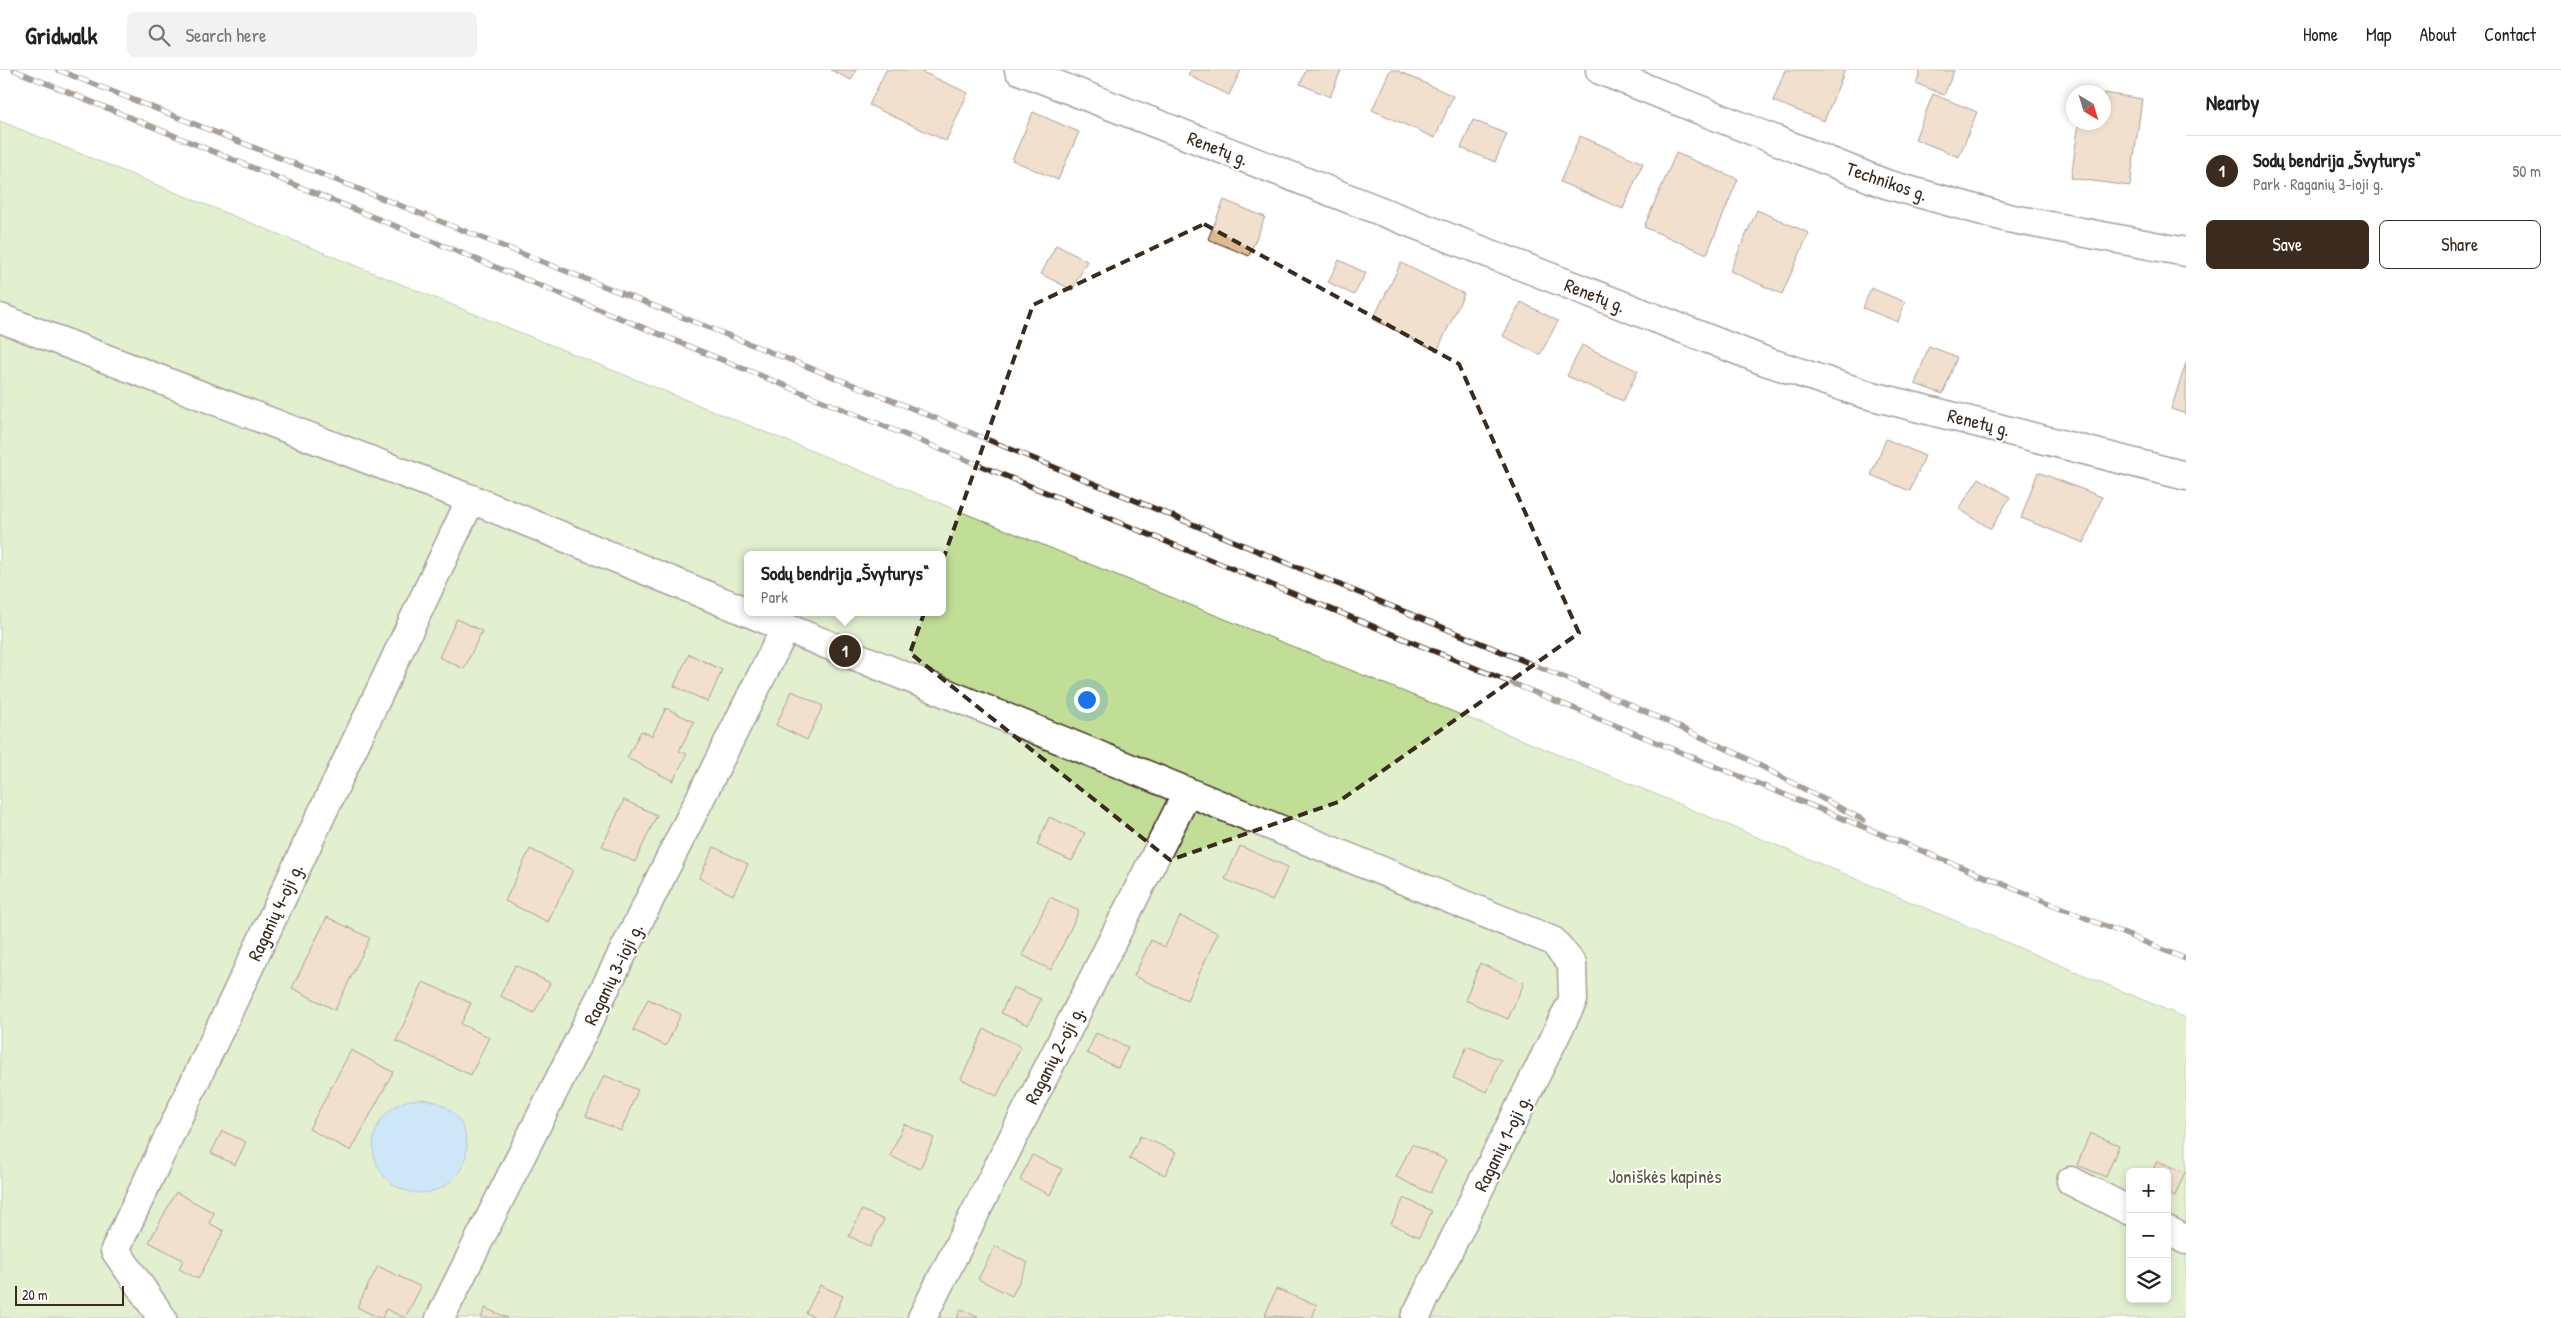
<!DOCTYPE html>
<html lang="en">
<head>
<meta charset="utf-8">
<style>
  :root { --surface:#fff; --page:#f2f2f2; --text:#222; --muted:#767676; --line:#e0e0e0; --accent:#3b2a1e }
  body { margin:0; font-family:"Patrick Hand",sans-serif; background:var(--page); color:var(--text) }
  .controls { position:absolute; right:15px; bottom:15px; display:grid; overflow:hidden; border-radius:8px; box-shadow:0 2px 8px #0003 }
  .controls button { width:45px; height:45px; display:grid; place-items:center; padding:0; border:0; border-bottom:1px solid var(--line); background:var(--surface); color:var(--text); font:25px sans-serif }
  .compass { position:absolute; left:2066px; top:15px; width:45px; height:45px; border-radius:50%; background:var(--surface); box-shadow:0 2px 8px #0003; rotate:142deg }
  .scale { position:absolute; left:15px; bottom:12px; width:109px; box-sizing:border-box; padding-left:5px; border:2px solid #3b2a1e; border-top:0; font-size:14px; line-height:18px; white-space:nowrap; color:#3b2a1e; -webkit-text-stroke:4px #fff; paint-order:stroke }
  .you { position:absolute; left:1086px; top:629px; width:18px; height:18px; margin:-12px; border:4px solid #fff; border-radius:50%; background:#1a73e8; box-shadow:0 0 0 8px #1a73e833 }
  .badge { display:grid; place-items:center; width:32px; height:32px; border-radius:50%; background:var(--accent); color:#fff; font-size:16px; font-weight:700 }
  .pin { position:absolute; translate:-50% -50%; border:2px solid #fff; box-shadow:0 1px 5px #0006 }
  .popup { position:absolute; left:744px; top:481px; width:202px; height:65px; box-sizing:border-box; display:grid; place-content:center; border-radius:8px; background:var(--surface); filter:drop-shadow(0 1px 4px #0005); font-size:16px; white-space:nowrap; color:var(--muted) }
  .popup b { font-size:19px; color:var(--text) }
  .popup::after { content:''; position:absolute; left:50%; top:100%; margin-left:-10px; border:10px solid transparent; border-top-color:var(--surface) }
  .list { margin:0; padding:0; list-style:none }
  h2 { display:flex; justify-content:space-between; align-items:center; height:65px; margin:0; padding:0 20px; font-size:21px }
  h2 small { font-size:16px; font-weight:400; color:var(--muted) }
  .list li { display:grid; grid-template-columns:32px 1fr auto; gap:15px; align-items:center; box-sizing:border-box; height:70px; padding:0 20px; border-top:1px solid var(--line) }
  .list b { display:block; font-size:19px; white-space:nowrap }
  .list p { margin:0; font-size:16px; white-space:nowrap; color:var(--muted) }
  .list em { font-size:16px; font-style:normal; color:var(--muted) }
  .actions { display:flex; gap:10px; padding:15px 20px }
  .actions a { flex:1; padding:11px 0; border:1px solid var(--accent); border-radius:8px; text-align:center; font-size:18px; color:var(--accent) }
  .actions .main { background:var(--accent); color:#fff }
  .icon { flex:none; width:28px; height:28px; fill:none; stroke:currentColor; stroke-width:2; stroke-linecap:round; stroke-linejoin:round }
  .map { position:relative; flex:none; width:2186px; height:1248px; overflow:hidden }
  header { display:flex; align-items:center; gap:30px; box-sizing:border-box; height:70px; padding:0 25px; background:var(--surface); border-bottom:1px solid var(--line) }
  header strong { font-size:24px }
  nav { display:flex; gap:28px; margin-inline-start:auto; font-size:18px }
  .search { width:350px; height:45px; background:var(--page); display:flex; align-items:center; gap:12px; box-sizing:border-box; padding:0 18px; border-radius:8px; color:var(--muted); font-size:19px }
  main { display:flex }
  aside { flex:1; background:var(--surface) }
  .map>svg:first-child { display:block }
  .green { fill:#c0de96; stroke:#7e845a; fill-rule:evenodd }
  .water { fill:#90c9ef; stroke:#6e899b }
  .building { fill:#deba90; stroke:#3b2a1e }
  .lines { fill:none; stroke-linecap:round; stroke-linejoin:round }
  .minor-casing { stroke:#3b2a1e; stroke-width:31 }
  .minor { stroke:#fff; stroke-width:28 }
  .rail-casing { stroke:#3b2a1e; stroke-width:5.5 }
  .rail { stroke:#fff; stroke-width:4; stroke-dasharray:11; stroke-linecap:butt }
  .marked { fill:none; stroke:#3b2a1e; stroke-width:4; stroke-dasharray:10 6; stroke-linejoin:round }
  .labels { text-anchor:middle; stroke-width:4; stroke-linejoin:round; paint-order:stroke }
  .street-label { font-size:19px; fill:#3b2a1e; stroke:#fff }
  .park-label { font-size:19px; fill:#5c573c; stroke:#fff }
</style>
</head>
<body>
<header>
<strong>Gridwalk</strong>
<div class="search"><svg class="icon" aria-label="search" viewBox="0 0 24 24"><circle cx="10" cy="10" r="6"/><path d="M15 15l6 6"/></svg>Search here</div>
<nav><a>Home</a><a>Map</a><a>About</a><a>Contact</a></nav>
</header>
<main>
<div class="map">
<svg width="2186" height="1248" viewBox="0 0 2186 1248">
  <rect width="100%" height="100%" fill="#fff"/>
  <filter id="ink" filterUnits="userSpaceOnUse"><feTurbulence type="fractalNoise" baseFrequency=".02" numOctaves="2"/><feDisplacementMap in="SourceGraphic" scale="10" xChannelSelector="R" yChannelSelector="G"/><feConvolveMatrix kernelMatrix="1 2 1 2 8 2 1 2 1" color-interpolation-filters="sRGB"/></filter>
  <g filter="url(#ink)">
    <path class="green" d="M0 51 1643 719 2186 948V1248H0ZM748 485H942V542H748ZM2130 1102H2167V1229H2130Z"/>
    <circle class="water" cx="420" cy="1076" r="47"/>
    <g class="building">
      <polygon points="831,0 856,0 851,10"/>
      <polygon points="886,0 918,0 968,23 946,71 869,35"/>
      <polygon points="1191,0 1241,0 1229,25 1188,5"/>
      <polygon points="1306,0 1341,0 1330,27 1300,14"/>
      <polygon points="1390,0 1396,0 1453,26 1435,68 1372,40"/>
      <polygon points="1785,0 1845,0 1824,51 1773,31"/>
      <polygon points="1921,0 1954,1 1944,25 1916,13"/>
      <polygon points="2104,23 2142,29 2130,116 2071,108 2079,52 2104,52"/>
      <polygon points="1933,24 1977,42 1959,87 1915,69"/>
      <polygon points="1033,42 1079,62 1058,110 1012,90"/>
      <polygon points="1473,50 1507,64 1495,92 1461,78"/>
      <polygon points="1580,66 1643,93 1623,139 1560,112"/>
      <polygon points="1676,83 1738,109 1707,184 1644,157"/>
      <polygon points="1224,130 1265,147 1249,186 1208,169"/>
      <polygon points="1757,140 1809,163 1782,224 1730,201"/>
      <polygon points="1056,175 1087,191 1072,220 1041,204"/>
      <polygon points="1339,190 1366,203 1354,225 1328,212"/>
      <polygon points="1401,193 1464,224 1437,281 1373,249"/>
      <polygon points="1871,218 1905,232 1898,252 1863,238"/>
      <polygon points="1521,232 1558,251 1540,285 1503,266"/>
      <polygon points="1582,275 1638,301 1623,331 1567,306"/>
      <polygon points="1929,276 1957,287 1943,324 1915,314"/>
      <polygon points="2186,293 2186,344 2171,339"/>
      <polygon points="1886,369 1925,386 1910,421 1871,405"/>
      <polygon points="2038,402 2102,427 2084,473 2021,448"/>
      <polygon points="1979,408 2010,427 1991,459 1959,439"/>
      <polygon points="457,549 482,561 464,599 439,587"/>
      <polygon points="689,584 722,600 708,632 674,616"/>
      <polygon points="792,621 823,636 807,670 776,655"/>
      <polygon points="666,638 694,652 679,681 687,684 673,711 627,688 641,661 652,666"/>
      <polygon points="624,730 657,745 635,792 602,776"/>
      <polygon points="1049,747 1085,763 1072,791 1037,775"/>
      <polygon points="1240,776 1288,797 1272,831 1225,809"/>
      <polygon points="714,777 748,794 733,825 699,808"/>
      <polygon points="530,779 573,800 548,852 505,831"/>
      <polygon points="1050,827 1079,841 1051,900 1022,885"/>
      <polygon points="1180,846 1218,863 1187,930 1134,906 1151,870 1165,877"/>
      <polygon points="327,847 370,868 335,940 292,918"/>
      <polygon points="1480,893 1524,913 1508,949 1465,930"/>
      <polygon points="515,895 550,913 534,943 500,926"/>
      <polygon points="423,912 471,933 461,954 489,967 471,1005 396,971"/>
      <polygon points="1013,917 1041,929 1028,955 1001,943"/>
      <polygon points="648,929 681,944 666,976 633,960"/>
      <polygon points="984,959 1021,976 997,1026 961,1009"/>
      <polygon points="1096,963 1128,977 1118,998 1087,983"/>
      <polygon points="1467,976 1501,990 1487,1022 1453,1008"/>
      <polygon points="351,980 393,1002 351,1081 309,1059"/>
      <polygon points="604,1005 638,1020 621,1061 586,1046"/>
      <polygon points="904,1054 934,1068 920,1099 890,1086"/>
      <polygon points="222,1061 246,1072 235,1095 211,1083"/>
      <polygon points="2090,1063 2119,1075 2106,1107 2077,1095"/>
      <polygon points="1140,1066 1176,1082 1165,1105 1129,1089"/>
      <polygon points="1412,1074 1446,1090 1430,1123 1396,1107"/>
      <polygon points="1032,1085 1062,1099 1050,1125 1020,1110"/>
      <polygon points="2157,1091 2185,1102 2175,1126 2167,1122 2167,1102 2152,1102"/>
      <polygon points="176,1122 214,1143 209,1153 224,1161 198,1209 179,1199 183,1190 149,1172"/>
      <polygon points="1404,1128 1432,1141 1419,1167 1391,1154"/>
      <polygon points="862,1140 884,1150 870,1177 849,1166"/>
      <polygon points="995,1176 1028,1193 1012,1226 978,1209"/>
      <polygon points="378,1196 421,1217 405,1248 386,1239 382,1248 379,1248 357,1237"/>
      <polygon points="820,1215 843,1226 833,1248 817,1248 806,1243"/>
      <polygon points="1276,1219 1317,1235 1312,1248 1265,1246"/>
      <polygon points="485,1238 508,1248 481,1248"/>
      <polygon points="961,1239 979,1248 957,1248"/>
    </g>
    <g class="lines">
      <defs>
        <g id="minor">
          <polyline points="1019,0 1765,291 1865,324 2186,406"/>
          <polyline points="1600,0 1886,114 2008,148 2186,182"/>
          <polyline points="0,248 471,429 1553,871 1572,894 1573,930 1415,1248"/>
          <polyline points="2071,1111 2130,1141"/>
          <polyline points="2167,1160 2186,1170"/>
          <polyline points="162,1248 115,1180 471,429"/>
          <polyline points="440,1248 785,559"/>
          <polyline points="922,1248 1187,723"/>
        </g>
      </defs>
      <use href="#minor" class="minor-casing"/>
      <use href="#minor" class="minor"/>
      <defs>
        <g id="rail">
          <polyline points="14,0 2186,889"/>
          <polyline points="58,0 894,331 1626,633 1736,683 1863,750"/>
        </g>
      </defs>
      <use href="#rail" class="rail-casing"/>
      <use href="#rail" class="rail"/>
    </g>
  </g>
  <path d="M0 0H2186V1248H0ZM1204 154 1459 294 1579 563 1338 732 1170 790 910 583 1033 235Z" fill="#fff" fill-opacity=".55" fill-rule="evenodd"/>
  <path class="marked" d="M1204 154 1459 294 1579 563 1338 732 1170 790 910 583 1033 235Z"/>
  <g class="labels">
    <g class="street-label">
      <text transform="translate(1218 78) rotate(21)" y="7">Renetų g.</text>
      <text transform="translate(1887 111) rotate(19)" y="7">Technikos g.</text>
      <text transform="translate(1595 225) rotate(21)" y="7">Renetų g.</text>
      <text transform="translate(1979 352) rotate(14)" y="7">Renetų g.</text>
      <text transform="translate(275 842) rotate(-65)" y="7">Raganių 4-oji g.</text>
      <text transform="translate(613 904) rotate(-64)" y="7">Raganių 3-ioji g.</text>
      <text transform="translate(1054 985) rotate(-63)" y="7">Raganių 2-oji g.</text>
      <text transform="translate(1502 1073) rotate(-64)" y="7">Raganių 1-oji g.</text>
    </g>
    <g class="park-label">
      <text x="1665" y="1113">Joniškės kapinės</text>
    </g>
  </g>
</svg>
<div class="controls">
<button>+</button>
<button>−</button>
<button><svg class="icon" aria-label="layers" viewBox="0 0 24 24"><path d="M12 4l9 5-9 5-9-5zM3 14l9 5 9-5"/></svg></button>
</div>
<svg class="compass" viewBox="-18 -18 36 36"><path d="M0-13l5 13h-10z" fill="#e53935"/><path d="M0 13l5-13h-10z" fill="#767676"/></svg>
<div class="scale">20 m</div>
<div class="you"></div>
<div class="pin badge" style="left:845px;top:581px">1</div>
<div class="popup"><b>Sodų bendrija „Švyturys“</b>Park</div>
</div>
<aside>
<h2>Nearby<small></small></h2>
<ul class="list">
<li><span class="badge">1</span><div><b>Sodų bendrija „Švyturys“</b><p>Park · Raganių 3-ioji g.</p></div><em>50 m</em></li>
</ul>
<div class="actions"><a class="main">Save</a><a>Share</a></div>
</aside>
</main>
</body>
</html>
